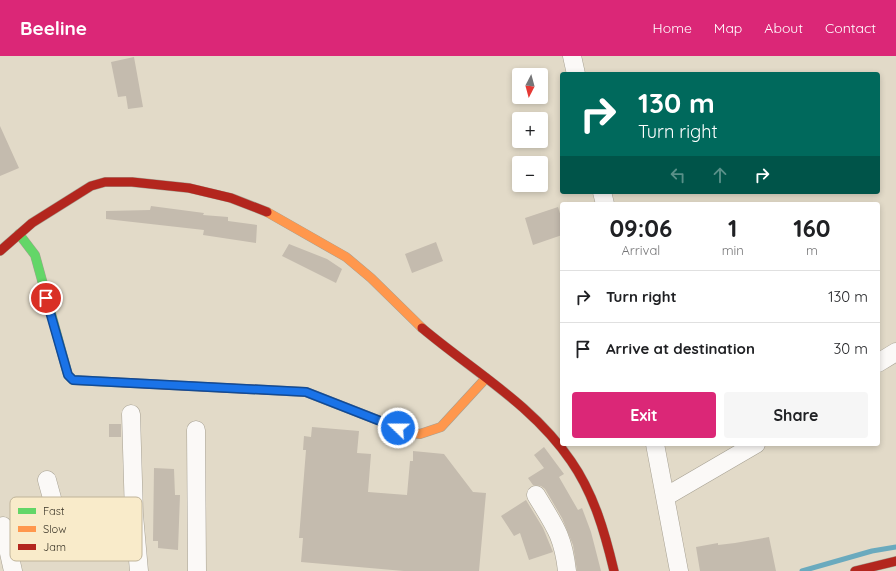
<!DOCTYPE html>
<meta charset="utf-8">
<style>
body{margin:0;font-family:Quicksand,sans-serif;background:#f6f6f6;color:#202124;height:100vh;display:flex;flex-direction:column;font-size:15px;white-space:nowrap}
*{box-sizing:border-box;margin:0}
p{font-size:13px;color:#757577}
.icon{flex:none;width:22px;height:22px;fill:none;stroke:currentColor;stroke-width:2;stroke-linecap:round;stroke-linejoin:round}
.map{position:relative;flex:1;overflow:hidden}
.drawer{position:absolute;left:560px;top:146px;width:320px;height:244px;display:flex;flex-direction:column;background:#fff;border-radius:4px;box-shadow:0 2px 6px #0003}
.drawer>*{flex:none}
.hud{position:absolute;left:560px;top:16px;width:320px;height:122px;border-radius:4px;box-shadow:0 2px 6px #0003;background:#00695c;color:#fff;overflow:hidden}
.needle{width:26px;rotate:186deg}
.buttons{position:absolute;left:512px;top:12px;display:grid;gap:8px}
.buttons a{display:grid;place-items:center;width:36px;height:36px;border-radius:4px;background:#fff;box-shadow:0 2px 6px #0003;font-size:20px}
.pin{position:absolute;display:grid;place-items:center;width:34px;height:34px;color:#fff;margin:-17px;border:2px solid #fff;border-radius:50%;box-shadow:0 1px 4px #0007}
.me{position:absolute;width:44px;margin:-22px;rotate:292deg;stroke-linejoin:round;filter:drop-shadow(0 0 3px #0008)}
.turn{display:flex;align-items:center;gap:14px;height:84px;padding:0 12px;font-size:18px}
.turn .icon{width:52px;height:52px;stroke-width:2.5}
.turn b{display:block;font-size:28px;line-height:34px}
.lanes{display:flex;align-items:center;height:38px;padding:0 12px;background:#0003;justify-content:center;gap:20px;direction:ltr}
.lanes .off{opacity:.35}
.eta{display:flex;justify-content:space-evenly;align-items:center;height:68px;text-align:center}
.eta b{font-size:24px;font-weight:700;line-height:28px}
.action{display:flex;gap:8px;margin-top:auto;padding:8px 12px}
.action a{flex:1;height:46px;border-radius:4px;background:#db2777;color:#fff;font-size:16px;font-weight:700;line-height:46px;text-align:center}
.action a+a{background:#f6f6f6;color:#202124}
ul{padding:0;list-style:none}
li{display:flex;align-items:center;gap:12px;height:52px;padding:0 12px;border-top:1px solid #e0e0e0}
li div{flex:1}
li b{display:block;font-size:15px}
li em{font-style:normal}
header{display:flex;align-items:center;gap:24px;box-sizing:border-box;height:56px;padding:0 20px;background:#db2777;color:#fff}
header strong{font-size:19px}
nav{display:flex;gap:22px;margin-inline-start:auto;font-size:14px}
.map>svg:first-child{display:block}
</style>
<header>
<strong>Beeline</strong>
<nav><a>Home</a><a>Map</a><a>About</a><a>Contact</a></nav>
</header>
<div class="map">
<svg width="896" height="515" viewBox="0 0 896 515">
<rect width="100%" height="100%" fill="#e2dac8"/>
<g fill="none" stroke-linecap="round" stroke-linejoin="round">
<path stroke="#6aaabe" stroke-width="5" d="M802,515L872,495L896,491"/>
</g>
<path fill="#c4bbae" d="M134,1L143,51L128,53L126,40L118,41L111,6Z
M0,70L19,112L0,120Z
M151,150L204,157L203,159L228,161V165L257,169L256,187L203,179L204,174L106,163V155L150,154Z
M558,151L562,164V179L533,189L525,162Z
M436,186L443,205L412,217L405,198Z
M289,188L327,203L342,213L336,227L282,200Z
M109,368H121V381H109Z
M312,371L359,375L357,397L371,398L368,436L407,439L410,405H413V395L444,398L473,436L486,437L479,515H404L301,506L303,482H299L306,394H303L304,380L311,381Z
M544,391L564,418L559,421L578,454L582,452L591,476L601,515H577L573,489L562,462L545,433L541,430L533,429L528,422L544,412L534,399Z
M154,412L174,413L175,439H180L178,494L158,492V485H153Z
M526,444L543,472L553,496L529,504L520,477L514,480L501,460Z
M769,481L776,515H700L696,491L718,487V489L735,487Z"/>
<g fill="none" stroke-linecap="round" stroke-linejoin="round">
<g stroke="#a6a092" stroke-width="19">
<path id="street" d="M572,0L576,18
M602,136L605,148
M878,307L896,296
M131,358L134,459L139,515
M196,374L197,515
M655,388L679,515
M47,424L58,464L134,459
M536,439C554,469 563,479 567,515
M665,441L756,388
M3,470L13,515"/>
</g>
<g stroke="#a6a092" stroke-width="10">
<path id="fast" d="M19,178L35,199L68,319L73,324L111,326"/>
</g>
<g stroke="#a6a092" stroke-width="10">
<path id="slow" d="M267,156L346,201L371,222L422,272
M267,334L306,336L411,377L420,378L441,371L486,322"/>
</g>
<g stroke="#a6a092" stroke-width="10">
<path id="jam" d="M0,195L32,167L91,130L105,126H132L189,132L231,142L267,156
M422,272C473,315 533,349 571,405C594,438 605,477 614,515
M111,326L267,334
M855,515L896,505"/>
</g>
<use href="#street" stroke="#fbf9f7" stroke-width="18"/>
<use href="#fast" stroke="#63d668" stroke-width="9"/>
<use href="#slow" stroke="#ff974d" stroke-width="9"/>
<use href="#jam" stroke="#b3261e" stroke-width="9"/>
</g>
<g fill="none" stroke-linecap="round" stroke-linejoin="round">
<g stroke="#114b97" stroke-width="10">
<path id="route" d="M46,242L68,319L73,324L306,336L398,372"/>
</g>
<use href="#route" stroke="#1a73e8" stroke-width="7"/>
</g>
<rect x="10" y="441" width="132" height="64" rx="6" fill="#f9ebca" stroke="#c0b499" stroke-width="1"/>
<rect x="18" y="452" width="18" height="6" fill="#63d668"/>
<rect x="18" y="470" width="18" height="6" fill="#ff974d"/>
<rect x="18" y="488" width="18" height="6" fill="#b3261e"/>
<g font-size="11" fill="#3a3427">
<text x="43" y="459">Fast</text>
<text x="43" y="477">Slow</text>
<text x="43" y="495">Jam</text>
</g>
</svg>
<div class="buttons">
<a><svg class="needle" viewBox="-14 -14 28 28"><path d="M0-13l5 13h-10z" fill="#e53935"/><path d="M0 13l5-13h-10z" fill="#757577"/></svg></a>
<a>+</a>
<a>−</a>
</div>
<div class="pin" style="left:46px;top:242px;background:#d93025"><svg class="icon" aria-label="arrive" viewBox="0 0 24 24"><path d="M6 21V4h12l-3 4 3 4H6"/></svg></div>
<svg class="me" style="left:398px;top:372px" viewBox="-20 -20 40 40"><circle r="17" fill="#1a73e8" stroke="#fff" stroke-width="3"/><path d="M0-11L8 9 0 5-8 9z" fill="#fff"/></svg>
<div class="hud">
<div class="turn"><svg class="icon" aria-label="right" viewBox="0 0 24 24"><path d="M7 20v-9h11M14 6l5 5-5 5"/></svg><div><b>130 m</b>Turn right</div></div>
<div class="lanes"><svg class="icon off" aria-label="left" viewBox="0 0 24 24"><path d="M17 20v-9H6M10 6l-5 5 5 5"/></svg><svg class="icon off" aria-label="ahead" viewBox="0 0 24 24"><path d="M12 20V5M6 11l6-6 6 6"/></svg><svg class="icon" aria-label="right" viewBox="0 0 24 24"><path d="M7 20v-9h11M14 6l5 5-5 5"/></svg></div>
</div>
<section class="drawer">
<div class="eta">
<div><b>09:06</b><p>Arrival</p></div>
<div><b>1</b><p>min</p></div>
<div><b>160</b><p>m</p></div>
</div>
<ul>
<li><svg class="icon" aria-label="right" viewBox="0 0 24 24"><path d="M7 20v-9h11M14 6l5 5-5 5"/></svg><div><b>Turn right</b></div><em>130 m</em></li>
<li><svg class="icon" aria-label="arrive" viewBox="0 0 24 24"><path d="M6 21V4h12l-3 4 3 4H6"/></svg><div><b>Arrive at destination</b></div><em>30 m</em></li>
</ul>
<div class="action"><a>Exit</a><a>Share</a></div>
</section>
</div>
